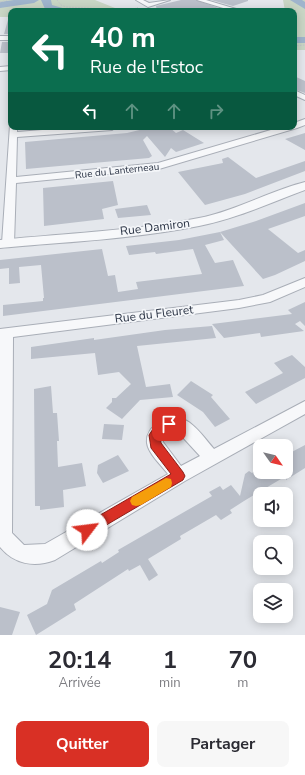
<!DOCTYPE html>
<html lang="fr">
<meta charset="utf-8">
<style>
body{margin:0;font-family:"Nunito Sans",sans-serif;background:#f7f7f7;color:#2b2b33;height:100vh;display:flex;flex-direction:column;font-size:15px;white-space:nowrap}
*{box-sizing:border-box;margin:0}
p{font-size:13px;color:#7c7c81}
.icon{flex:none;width:22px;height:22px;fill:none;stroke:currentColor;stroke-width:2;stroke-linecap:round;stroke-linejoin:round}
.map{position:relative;height:635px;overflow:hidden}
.details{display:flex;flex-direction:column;background:#fff;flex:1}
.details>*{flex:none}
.guide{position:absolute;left:8px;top:8px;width:289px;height:122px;border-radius:8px;box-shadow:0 2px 10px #0003;background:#0b6e4f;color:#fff;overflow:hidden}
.needle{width:26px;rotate:124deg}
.tools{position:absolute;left:253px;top:439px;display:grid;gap:8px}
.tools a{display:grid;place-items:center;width:40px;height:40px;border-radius:8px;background:#fff;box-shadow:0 2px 10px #0003;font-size:20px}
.pin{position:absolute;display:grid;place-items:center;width:34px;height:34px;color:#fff;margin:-17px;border-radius:8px;box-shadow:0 2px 6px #0006}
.me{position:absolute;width:44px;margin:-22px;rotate:60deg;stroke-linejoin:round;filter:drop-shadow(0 0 3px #0008)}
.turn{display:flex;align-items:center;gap:14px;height:84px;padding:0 16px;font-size:18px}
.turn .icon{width:52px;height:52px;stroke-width:2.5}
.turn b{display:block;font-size:28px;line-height:34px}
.lanes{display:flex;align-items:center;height:38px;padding:0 16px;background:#0003;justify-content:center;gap:20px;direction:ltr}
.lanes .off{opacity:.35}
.eta{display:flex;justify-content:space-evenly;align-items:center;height:68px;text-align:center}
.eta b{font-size:24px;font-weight:700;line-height:28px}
.action{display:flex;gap:8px;margin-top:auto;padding:8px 16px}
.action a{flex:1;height:46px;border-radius:8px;background:#d93025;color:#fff;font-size:16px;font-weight:700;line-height:46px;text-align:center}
.action a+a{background:#f7f7f7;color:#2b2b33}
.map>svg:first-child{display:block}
</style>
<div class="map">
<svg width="305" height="635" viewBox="0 0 305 635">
<rect width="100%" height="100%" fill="#e4e7ec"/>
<path fill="#c9d6c5" d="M0,0H95L115,8L127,11H11V17H0Z
M283,0H305V50H294V11H285Z"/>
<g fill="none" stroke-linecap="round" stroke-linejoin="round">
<path fill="#9fb4cc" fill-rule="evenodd" d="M14,0H39L34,3L0,8V2Z
M41,0H51L52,5L66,9L67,11L45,9Z
M290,0H302L305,2V9Z
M82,8H98L103,11H77Z
M294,37H305V43H294Z"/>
</g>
<path fill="#bbc0ca" d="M181,0H196L224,10L157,11L156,6Z
M211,0H248V1L233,6Z
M8,20H11V34H4Z
M2,42H11V53H0Z
M294,76L305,81V93L294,89Z
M152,127H169L176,133L183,130L204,143L176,152L171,148L165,157L147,136L143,140L152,156L149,158L26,169L25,142L127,133Z
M305,133V150L285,139Z
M228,157L256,178L305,161V171L245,194L205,205L178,172L223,163L222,159Z
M113,181L118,205L102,209L104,219L44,226L43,188Z
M305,203V216L268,229L298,253L305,250V261L275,275L263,279L220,232L253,222Z
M147,205L151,215L118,218L115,209Z
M220,232L224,240L205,245L215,263L233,260L244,286L3,316V305L43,301V298H44L41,265L19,267L20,283L9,284V268L0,269V260L102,249L108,276L115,275L118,292L138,289L136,282L202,274L193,249L156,254L155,252L129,255L126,246L179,240Z
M305,302V326L300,321L295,324L304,331L261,337L260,333L224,338L212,324L292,314L288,310Z
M212,326L216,338L137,346L146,387L170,384L173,397L140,400L122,419L106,408L112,402V398H116L131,384L119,372L98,375L95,353L31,359V347L94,338V340L165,330Z
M292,355L305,367V378L256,404L245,392L283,373L274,363Z
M191,381L213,395L211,397L230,419L215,427L203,412L177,395Z
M51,386L53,413H57L59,441H57L58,467L82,463L86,486L63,490L64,507L40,510V506H35L34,389Z
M104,424L124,425L122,440L102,439Z
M305,445V468L286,480V476L244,501L230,510L232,513L221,520L216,515L180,536L181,539L148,559L158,575L149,581L140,565L129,571L128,569L74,604L76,610L36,635L27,615L47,604L52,590L101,561L102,563L119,552L118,550L212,496L209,492L220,486L223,490L231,485L240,496L245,474L249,471L252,473L259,468L260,472H286V455Z
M118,455L129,471L103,483L97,473L98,465Z
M0,607L20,612L12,635H0Z"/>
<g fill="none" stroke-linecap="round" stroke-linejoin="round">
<g stroke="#a9aeb7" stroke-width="2">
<path id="minor" d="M136,0H143L149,3L170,0L148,7Z
M197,0H206L243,11H233Z
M0,36H11V40H0Z
M11,66V70L0,71V67Z
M294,90L305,95V100L294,95Z
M305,119V125L297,128L159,169L16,183L14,243L8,246L2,243L10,125L11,127H17V132L80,127H116L112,130L17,137L16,177L158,163L281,127H294V123Z
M305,278V287L270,302L239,308L13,337L12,533L24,545L45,544L168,474C161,465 148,453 147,443C145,425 170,412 185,420C196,425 206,440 214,449L305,401V414L185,481L55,560C34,568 14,564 0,547V329L239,300L263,295ZM177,431L200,456L181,466L163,442V437L169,432Z"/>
</g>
<g stroke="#a9aeb7" stroke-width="2">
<path id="tertiary" d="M305,182V190C270,203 235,219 199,226C134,239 66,242 0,248V240C66,233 134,231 199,218C236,211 269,191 305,182Z"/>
</g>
<path stroke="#c2c5cb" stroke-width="1" stroke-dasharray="1.5 1.5" stroke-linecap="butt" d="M57,0L61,5L66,7L125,10
M0,2L8,0
M125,10L138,8
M294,46L305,45"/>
<use href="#minor" fill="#f7f8fa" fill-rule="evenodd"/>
<use href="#tertiary" fill="#f7f8fa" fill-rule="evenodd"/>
</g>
<path fill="#d93025" stroke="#8d1f18" d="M169,419L173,420L175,424L173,427L165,430L160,436L161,443L183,472L185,476L183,480L91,534L87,536L83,534L81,530L83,525L171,474L151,448L149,435L157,423Z"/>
<path fill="#f59e0b" d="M166,478L171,479L172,483L171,487L141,505L136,506L132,505L130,501L132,497Z"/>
<g text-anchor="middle" stroke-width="3.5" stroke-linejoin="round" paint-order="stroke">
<g font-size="10" fill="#2b3445" stroke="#f4f6f9">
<text transform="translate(117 170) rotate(-6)" y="4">Rue du Lanterneau</text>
</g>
<g font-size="12" fill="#2b3445" stroke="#f4f6f9">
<text transform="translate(155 227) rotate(-7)" y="4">Rue Damiron</text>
<text transform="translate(154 314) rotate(-7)" y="4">Rue du Fleuret</text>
</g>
</g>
</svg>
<div class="tools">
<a><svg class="needle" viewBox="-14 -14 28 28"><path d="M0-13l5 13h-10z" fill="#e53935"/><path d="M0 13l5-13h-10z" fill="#7c7c81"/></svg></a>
<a><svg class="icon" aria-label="sound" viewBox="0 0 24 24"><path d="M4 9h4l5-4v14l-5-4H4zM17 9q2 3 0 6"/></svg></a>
<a><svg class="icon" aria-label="search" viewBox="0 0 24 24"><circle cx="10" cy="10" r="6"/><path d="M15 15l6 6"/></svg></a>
<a><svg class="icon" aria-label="layers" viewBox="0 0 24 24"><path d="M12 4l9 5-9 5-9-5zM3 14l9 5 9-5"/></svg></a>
</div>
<div class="pin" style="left:169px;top:424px;background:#d93025"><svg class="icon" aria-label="arrive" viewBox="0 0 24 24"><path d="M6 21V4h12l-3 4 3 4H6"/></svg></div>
<svg class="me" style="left:87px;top:530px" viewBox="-20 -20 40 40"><circle r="19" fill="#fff"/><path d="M0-13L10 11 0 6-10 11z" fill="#d93025"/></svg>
<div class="guide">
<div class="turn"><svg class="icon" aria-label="left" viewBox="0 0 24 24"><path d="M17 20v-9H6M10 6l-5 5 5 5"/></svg><div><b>40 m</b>Rue de l'Estoc</div></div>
<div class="lanes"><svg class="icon" aria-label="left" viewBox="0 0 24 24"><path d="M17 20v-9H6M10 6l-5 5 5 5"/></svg><svg class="icon off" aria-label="ahead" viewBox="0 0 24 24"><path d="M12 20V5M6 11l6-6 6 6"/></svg><svg class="icon off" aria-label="ahead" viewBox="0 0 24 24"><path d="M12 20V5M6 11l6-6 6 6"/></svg><svg class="icon off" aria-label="right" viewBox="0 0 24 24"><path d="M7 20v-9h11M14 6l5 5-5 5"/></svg></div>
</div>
</div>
<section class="details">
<div class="eta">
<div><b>20:14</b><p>Arrivée</p></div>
<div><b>1</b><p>min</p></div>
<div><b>70</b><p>m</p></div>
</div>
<div class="action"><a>Quitter</a><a>Partager</a></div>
</section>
